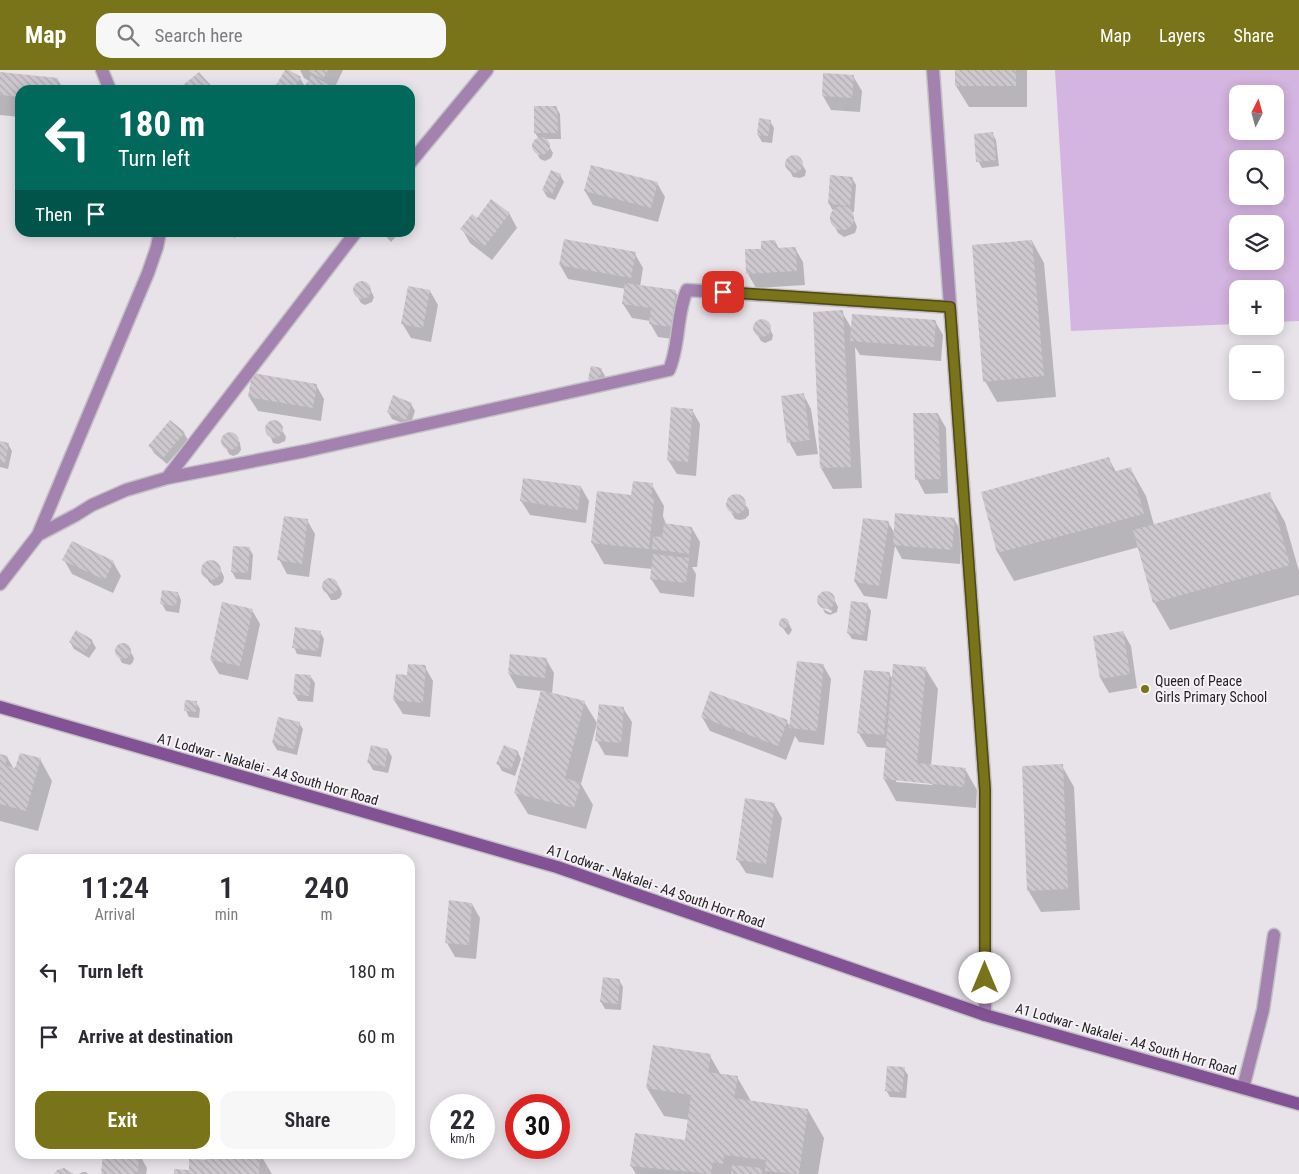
<!DOCTYPE html>
<meta charset="utf-8">
<style>
body{margin:0;font-family:"Roboto Condensed",sans-serif;background:#f7f7f7;color:#2b2b33;height:100vh;display:flex;flex-direction:column;font-size:19px;white-space:nowrap}
*{box-sizing:border-box;margin:0}
p{font-size:16px;color:#7c7c81}
.icon{flex:none;width:28px;height:28px;fill:none;stroke:currentColor;stroke-width:2;stroke-linecap:round;stroke-linejoin:round}
.map{position:relative;flex:1;overflow:hidden}
.details{position:absolute;left:15px;top:784px;width:400px;height:305px;display:flex;flex-direction:column;background:#fff;border-radius:15px;box-shadow:0 2px 12px #0003}
.details>*{flex:none}
.hud{position:absolute;left:15px;top:15px;width:400px;height:152px;border-radius:15px;box-shadow:0 2px 12px #0003;background:#00695c;color:#fff;overflow:hidden}
.needle{width:32px;rotate:6deg}
.buttons{position:absolute;left:1229px;top:15px;display:grid;gap:10px}
.buttons a{display:grid;place-items:center;width:55px;height:55px;border-radius:10px;background:#fff;box-shadow:0 2px 12px #0003;font-size:25px}
.speed{position:absolute;left:430px;top:1024px;display:flex;gap:10px;font-size:25px;font-weight:700;text-align:center}
.speed>*{display:grid;place-content:center;width:65px;height:65px;border-radius:50%;background:#fff;box-shadow:0 2px 12px #0003;line-height:1}
.speed small{font-size:12px;font-weight:400}
.speed .limit{border:8px solid #d22;background:#fff;color:#111}
.pin{position:absolute;display:grid;place-items:center;width:42px;height:42px;color:#fff;margin:-21px;border-radius:10px;box-shadow:0 2px 8px #0006}
.me{position:absolute;width:55px;margin:-28px;rotate:0deg;stroke-linejoin:round;filter:drop-shadow(0 0 4px #0008)}
.turn{display:flex;align-items:center;gap:18px;height:105px;padding:0 20px;font-size:22px}
.turn .icon{width:65px;height:65px;stroke-width:2.5}
.turn b{display:block;font-size:35px;line-height:42px}
.then{display:flex;align-items:center;height:48px;padding:0 20px;background:#0003;gap:10px;font-size:19px}
.eta{display:flex;justify-content:space-evenly;align-items:center;height:85px;text-align:center}
.eta b{font-size:30px;font-weight:600;line-height:35px}
.cta{display:flex;gap:10px;margin-top:auto;padding:10px 20px}
.cta a{flex:1;height:58px;border-radius:15px;background:#797419;color:#fff;font-size:20px;font-weight:600;line-height:58px;text-align:center}
.cta a+a{background:#f7f7f7;color:#2b2b33}
ul{padding:0;list-style:none}
li{display:flex;align-items:center;gap:15px;height:65px;padding:0 20px}
li div{flex:1}
li b{display:block;font-size:19px}
li em{font-style:normal}
header{display:flex;align-items:center;gap:30px;box-sizing:border-box;height:70px;padding:0 25px;background:#797419;color:#fff}
header strong{font-size:24px}
nav{display:flex;gap:28px;margin-inline-start:auto;font-size:18px}
.search{width:350px;height:45px;background:#f7f7f7;display:flex;align-items:center;gap:12px;box-sizing:border-box;padding:0 18px;border-radius:15px;color:#7c7c81;font-size:19px}
.map>svg:first-child{display:block}
</style>
<header>
<strong>Map</strong>
<div class="search"><svg class="icon" aria-label="search" viewBox="0 0 24 24"><circle cx="10" cy="10" r="6"/><path d="M15 15l6 6"/></svg>Search here</div>
<nav><a>Map</a><a>Layers</a><a>Share</a></nav>
</header>
<div class="map">
<svg width="1299" height="1104" viewBox="0 0 1299 1104">
<defs>
<pattern id="building-back-hatch" width="6" height="6" patternUnits="userSpaceOnUse" patternTransform="scale(1.25)"><rect width="6" height="6" fill="#ccc8cd"/><path d="M-1 5l2 2M0 0l6 6M5-1l2 2" fill="none" stroke="#afabb0"/></pattern>
</defs>
<rect width="100%" height="100%" fill="#e7e3e9"/>
<path fill="#d4b4e0" fill-rule="evenodd" d="M1055,0H1299V251L1275,252V219H1238L1237,254L1071,261ZM1238,24H1275V61H1238ZM1238,89H1275V126H1238ZM1238,154H1275V191H1238Z"/>
<path fill="#0003" fill-rule="evenodd" d="M300,0H343L334,19L336,20H304L309,11L304,8Z
M956,0H1027V37H969L956,16Z
M0,4L58,10L64,20H20V47L0,45Z
M824,5L853,6L862,21L860,42L831,40L823,26Z
M300,8L304,15L301,20H275Z
M556,37L560,44L561,69H545L553,83L551,88L545,91L540,89L534,77L537,70L539,69L535,63Z
M770,51L774,58L772,73L762,72L758,65Z
M992,63L996,70L999,96L982,98L978,91Z
M794,86L798,87L806,101L805,106L800,108L793,107L786,94L788,90Z
M560,105L564,112L555,130L547,127L543,120Z
M852,108L856,115L854,142H851L857,157L855,163L844,167L838,163L834,155L831,148L834,142L829,134Z
M657,113L665,127L658,152L593,135L585,121Z
M509,143L517,158L492,190L470,173L462,159L478,149Z
M223,162H237L235,168Z
M382,162H400L391,172Z
M775,171L779,179L795,178L803,192L805,215L756,218L748,204L762,180Z
M1032,171L1044,193L1056,327L997,332L985,311Z
M635,184L643,198L640,217L675,221L684,236L679,270L658,267L650,253V251L632,248L623,234L626,219L568,209L560,195Z
M362,213L368,215L374,227L372,232L365,235L361,233L354,221L356,216Z
M430,221L438,235L431,272L411,268L402,253Z
M842,242L852,259L935,251L943,265L941,291L860,285L855,277L862,418L833,419L821,398Z
M762,251L766,252L773,265L772,270L765,273L761,271L754,259L757,252Z
M601,299L605,306L603,317L593,316L589,309Z
M316,315L324,329L321,351L258,341L249,327Z
M803,324L811,339L818,384L797,386L789,372Z
M411,334L415,341L410,356L392,349L388,342Z
M692,340L700,354L696,406L677,404L668,390Z
M938,344L946,358L948,423L925,424L917,409Z
M274,352L278,353L286,367L285,371L278,374L273,373L267,358L270,353Z
M184,363L188,370L167,394L154,383L150,376Z
M227,364L236,366L240,373L241,380L238,384L233,386L229,384L225,376L223,369Z
M0,372L8,374L12,381L8,399L0,397Z
M1109,389L1116,402L1130,398L1146,426L1154,455L1269,424L1285,452L1299,501V525L1170,560L1154,532L1139,477L1014,511L998,483L982,423Z
M652,415L664,436L663,446L666,454L692,458L700,472L697,497H692L696,504L694,527L660,523L651,509L652,499L604,494L592,473L632,427Z
M581,417L589,431L586,453L530,445L521,431Z
M737,426L741,428L749,440V445L745,449L740,450L735,449L728,437V432L731,428Z
M954,449L962,463L960,494L902,489L895,476L887,529L864,526L855,512L888,452L895,464Z
M307,450L315,464L309,507L287,504L279,489Z
M249,478L253,485L251,510L236,509L232,502Z
M64,490L113,492L121,506L113,523L72,504Z
M214,491L218,494L224,507L223,512L219,515L214,516L209,512L203,500L204,495L208,492Z
M329,509H334L341,520L342,524L340,528L336,530H331L324,519L323,514L325,510Z
M178,523L181,530L179,543L166,541L162,534Z
M826,523L832,525L838,537L837,542L830,545L825,543L823,539L831,543L832,541L821,535L818,531L820,526Z
M867,534L871,541L867,571L852,569L848,563Z
M252,540L260,554L248,610L219,604L211,590Z
M783,550H787L792,560L789,565L787,564L780,554Z
M320,562L324,569L321,587L297,584L294,577Z
M1123,562L1131,576L1137,618L1109,623L1101,609Z
M92,571L96,578L89,588L74,579L70,572Z
M124,574L128,577L134,588L133,592L130,595L122,593L116,581L117,577Z
M546,589L554,603L552,624L584,632L597,653L581,714L593,735L586,759L528,744L515,723L542,621L517,618L509,604Z
M823,595L831,609L824,675L799,672L795,666L786,690L710,661L702,647L787,652L791,658Z
M425,597L433,611L430,647L403,644L394,630L408,607Z
M925,598L938,619L931,696L965,699L977,720L976,738L896,731L884,709L887,678L867,677L858,662L889,603L893,610ZM896,709L930,713L933,715L896,712Z
M311,607L315,613L313,632L298,631L294,624Z
M196,632L200,639L199,648L189,647L186,641Z
M623,638L632,652L628,687L605,685L597,671Z
M299,653L303,659L297,685L277,680L273,673Z
M504,677L518,682L521,689L515,706L502,701L498,694Z
M388,680L392,687L388,703L373,700L369,693Z
M0,685L7,687L14,699L40,689L52,711L38,761L0,751Z
M1062,696L1074,717L1080,840L1041,842L1028,820Z
M774,734L782,748L773,808L746,803L737,789Z
M472,834L480,848L476,889L455,887L447,873Z
M619,910L623,917L621,940L605,939L601,932Z
M710,986L721,1005L737,1007L751,1031L808,1040L824,1068L818,1104H636L631,1096L686,1072L689,1050L664,1046L647,1018Z
M904,999L908,1005L906,1028L890,1027L886,1020Z
M104,1084H139L147,1098L146,1104H103Z
M208,1084H262L263,1089L272,1104H175L190,1101L207,1091Z
M83,1102H86L88,1104H79Z"/>
<path fill="url(#building-back-hatch)" d="M285,0H289L301,7L293,20H273Z
M306,0H328L323,9Z
M955,0H1016V16H955Z
M0,2L58,8L57,20H20V27L0,25Z
M199,2L215,20H188L183,15Z
M823,3L854,5L852,28L822,26Z
M311,5L339,20H303Z
M534,36H557L558,63H534Z
M759,48L771,50L768,66L757,65Z
M993,62L996,90L976,92L974,64Z
M532 76a9 9 0 1 1 18 0a9 9 0 1 1-18 0Z
M785 94a9 9 0 1 1 18 0a9 9 0 1 1-18 0Z
M591,95L658,112L651,138L584,121Z
M551,100L561,104L552,124L542,120Z
M830,105L853,107L850,136L828,134Z
M491,129L510,143L484,177L460,159L472,144L477,148Z
M830 148a12 12 0 1 1 24 0a12 12 0 1 1-24 0Z
M564,169L636,182L631,208L559,195Z
M775,170L776,178L796,177L797,201L746,204L745,179H761V171Z
M1032,170L1044,306L983,312L972,175Z
M353 220a9 9 0 1 1 18 0a9 9 0 1 1-18 0Z
M625,213L676,220L671,257L649,254L651,238L622,234Z
M408,216L430,220L423,258L401,254Z
M843,240L851,397L820,398L813,242Z
M852,244L936,250L934,277L850,271Z
M753 258a9 9 0 1 1 18 0a9 9 0 1 1-18 0Z
M591,296L602,298L599,311L588,309Z
M252,303L317,314L313,338L248,327Z
M804,323L810,370L787,373L781,326Z
M393,325L412,333L406,350L387,342Z
M671,337L693,339L688,392L667,390Z
M913,343H938L941,409L915,410Z
M170,350L185,362L163,388L148,376Z
M265 359a9 9 0 1 1 18 0a9 9 0 1 1-18 0Z
M221 371a9 9 0 1 1 18 0a9 9 0 1 1-18 0Z
M0,371L9,373L5,393L0,392Z
M1109,387L1113,402L1131,397L1144,444L997,483L981,422Z
M523,408L581,416L578,440L520,431Z
M633,411L653,413L651,428L654,429L649,479L591,473L597,421L631,425Z
M1270,422L1290,495L1153,533L1133,460Z
M726 434a10 10 0 1 1 20 0a10 10 0 1 1-20 0Z
M895,443L955,448L952,480L893,475Z
M284,446L308,449L302,494L277,490Z
M863,448L889,451L879,516L854,512Z
M664,453L692,457L689,484L652,479L653,466L662,467Z
M72,471L114,491L105,510L62,490Z
M233,476L250,477L248,503L231,502Z
M653,484L689,488L686,513L650,509Z
M201 500a10 10 0 1 1 20 0a10 10 0 1 1-20 0Z
M322 516a8 8 0 1 1 16 0a8 8 0 1 1-16 0Z
M162,520L178,522L176,536L160,534Z
M817 530a9 9 0 1 1 18 0a9 9 0 1 1-18 0Z
M851,531L868,533L864,565L847,563Z
M222,532L253,539L240,596L210,590Z
M779 553a5 5 0 1 1 10 0a5 5 0 1 1-10 0Z
M295,557L321,561L318,581L292,578Z
M76,560L93,570L85,582L69,572Z
M1123,561L1130,604L1100,609L1093,566Z
M115 581a8 8 0 1 1 16 0a8 8 0 1 1-16 0Z
M510,584L547,588L545,608L508,604Z
M797,591L824,594L817,661L789,658Z
M408,594L426,595L423,633L393,630L396,604L407,605Z
M893,594L926,597L917,693L966,698L964,717L883,709Z
M864,600L890,602L884,665L857,663Z
M295,604L311,605L309,626L293,624Z
M541,620L585,631L565,708L581,713L574,738L514,723Z
M710,621L788,650L778,676L701,647Z
M185,630L197,631L196,642L184,641Z
M599,634L624,637L621,673L595,671Z
M278,647L300,652L294,679L272,673Z
M371,675L388,679L385,697L367,693Z
M504,675L518,681L511,700L496,694Z
M20,683L41,688L26,741L0,734V684L8,686L5,695L15,698Z
M1063,694L1068,819L1027,821L1022,696Z
M745,728L775,733L766,794L736,790Z
M449,830L472,833L469,875L445,873Z
M603,907L620,909L618,934L600,932Z
M653,975L711,984L708,1002L738,1006L734,1028L808,1039L799,1104L765,1101L766,1090L724,1085L723,1094L713,1092L711,1104L630,1096L635,1063L685,1070L691,1025L646,1018Z
M887,996L905,997L902,1022L885,1021Z
M103,1084H139L138,1102L134,1101V1104H101Z
M206,1084H260L259,1104H174V1099L189,1100V1089L206,1090Z
M732,1095L762,1098V1104H731Z
M64,1098L74,1104H54L57,1100Z"/>
<g fill="none" stroke-linecap="round" stroke-linejoin="round">
<g stroke="#c3c0c5" stroke-width="15">
<path id="minor" d="M102,0L110,20
M933,0L985,720V945
M410,93L487,0
M167,408L356,162
M38,465L148,203L157,177L160,162
M0,514L38,465L76,445L92,435L126,420L167,408L305,381L669,300C680,275 676,245 687,220L950,237
M1243,1018L1263,940L1274,865"/>
</g>
<g stroke="#c3c0c5" stroke-width="15">
<path id="secondary" d="M0,637L557,797L985,945L1299,1034"/>
</g>
<use href="#minor" stroke="#a482b0" stroke-width="12"/>
<use href="#secondary" stroke="#835294" stroke-width="12"/>
</g>
<g fill="none" stroke-linecap="round" stroke-linejoin="round">
<g stroke="#4f4b10" stroke-width="12">
<path id="route" d="M723,222L950,237L985,720V908"/>
</g>
<use href="#route" stroke="#797419" stroke-width="9"/>
</g>
<circle fill="#797419" stroke="#f5f1f6" stroke-width="2" cx="1145" cy="619" r="5"/>
<g text-anchor="middle" stroke-width="4" stroke-linejoin="round" paint-order="stroke">
<g font-size="14" fill="#201f21" stroke="#f5f1f6" text-anchor="start">
<text x="1155" y="616">Queen of Peace<tspan x="1155" dy="16">Girls Primary School</tspan></text>
</g>
<g font-size="14" fill="#201f21" stroke="#f5f1f6">
<text transform="translate(268 699) rotate(16)" y="5">A1 Lodwar - Nakalei - A4 South Horr Road</text>
<text transform="translate(656 816) rotate(19)" y="5">A1 Lodwar - Nakalei - A4 South Horr Road</text>
<text transform="translate(1126 969) rotate(16)" y="5">A1 Lodwar - Nakalei - A4 South Horr Road</text>
</g>
</g>
</svg>
<div class="buttons">
<a><svg class="needle" viewBox="-14 -14 28 28"><path d="M0-13l5 13h-10z" fill="#e53935"/><path d="M0 13l5-13h-10z" fill="#7c7c81"/></svg></a>
<a><svg class="icon" aria-label="search" viewBox="0 0 24 24"><circle cx="10" cy="10" r="6"/><path d="M15 15l6 6"/></svg></a>
<a><svg class="icon" aria-label="layers" viewBox="0 0 24 24"><path d="M12 4l9 5-9 5-9-5zM3 14l9 5 9-5"/></svg></a>
<a>+</a>
<a>−</a>
</div>
<div class="speed"><div>22<small>km/h</small></div><div class="limit">30</div></div>
<div class="pin" style="left:723px;top:222px;background:#d93025"><svg class="icon" aria-label="arrive" viewBox="0 0 24 24"><path d="M6 21V4h12l-3 4 3 4H6"/></svg></div>
<svg class="me" style="left:985px;top:908px" viewBox="-20 -20 40 40"><circle r="19" fill="#fff"/><path d="M0-13L10 11 0 6-10 11z" fill="#797419"/></svg>
<div class="hud">
<div class="turn"><svg class="icon" aria-label="left" viewBox="0 0 24 24"><path d="M17 20v-9H6M10 6l-5 5 5 5"/></svg><div><b>180 m</b>Turn left</div></div>
<div class="then">Then<svg class="icon" aria-label="arrive" viewBox="0 0 24 24"><path d="M6 21V4h12l-3 4 3 4H6"/></svg></div>
</div>
<section class="details">
<div class="eta">
<div><b>11:24</b><p>Arrival</p></div>
<div><b>1</b><p>min</p></div>
<div><b>240</b><p>m</p></div>
</div>
<ul>
<li><svg class="icon" aria-label="left" viewBox="0 0 24 24"><path d="M17 20v-9H6M10 6l-5 5 5 5"/></svg><div><b>Turn left</b></div><em>180 m</em></li>
<li><svg class="icon" aria-label="arrive" viewBox="0 0 24 24"><path d="M6 21V4h12l-3 4 3 4H6"/></svg><div><b>Arrive at destination</b></div><em>60 m</em></li>
</ul>
<div class="cta"><a>Exit</a><a>Share</a></div>
</section>
</div>
